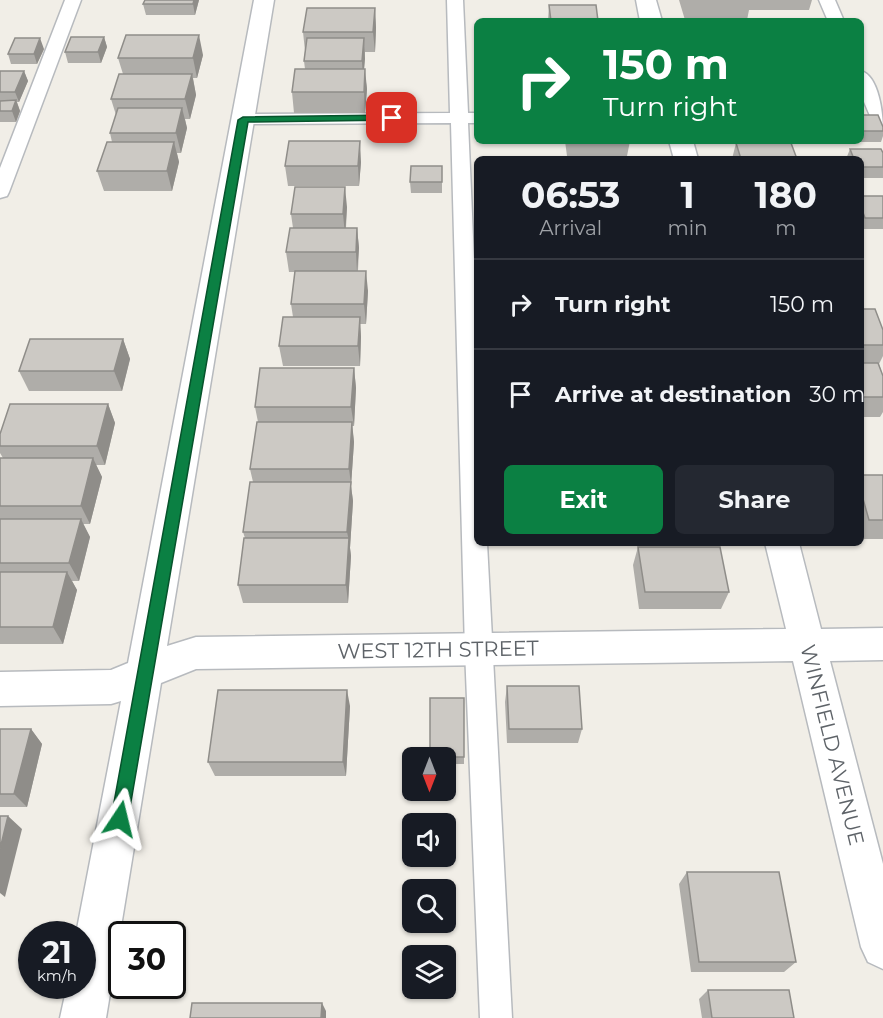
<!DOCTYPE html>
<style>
body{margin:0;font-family:Montserrat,sans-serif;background:#242831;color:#f1f3f6;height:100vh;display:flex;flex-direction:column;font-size:22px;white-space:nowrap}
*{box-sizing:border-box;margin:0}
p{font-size:20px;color:#9ea1a6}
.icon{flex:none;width:33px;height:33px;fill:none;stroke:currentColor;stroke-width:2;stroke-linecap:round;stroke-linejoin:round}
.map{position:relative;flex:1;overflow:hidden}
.details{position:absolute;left:474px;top:156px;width:390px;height:390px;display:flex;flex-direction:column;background:#171b24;border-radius:9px;box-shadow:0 2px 4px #0004}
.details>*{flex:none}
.top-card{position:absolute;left:474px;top:18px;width:390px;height:126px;border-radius:9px;box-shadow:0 2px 4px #0004;background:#0b8043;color:#fff;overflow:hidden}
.needle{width:39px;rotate:180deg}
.buttons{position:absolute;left:402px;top:747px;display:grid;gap:12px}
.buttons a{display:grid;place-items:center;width:54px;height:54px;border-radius:9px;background:#171b24;box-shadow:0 2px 4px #0004;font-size:30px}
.speed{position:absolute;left:18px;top:921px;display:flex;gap:12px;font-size:30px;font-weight:700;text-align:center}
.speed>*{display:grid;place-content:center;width:78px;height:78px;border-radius:50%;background:#171b24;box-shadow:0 2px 4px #0004;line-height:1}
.speed small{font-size:15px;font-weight:400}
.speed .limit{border:3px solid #111;border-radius:9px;background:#fff;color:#111}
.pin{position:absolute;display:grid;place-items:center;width:51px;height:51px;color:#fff;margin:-26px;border-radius:12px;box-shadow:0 3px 9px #0006}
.me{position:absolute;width:66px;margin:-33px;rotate:10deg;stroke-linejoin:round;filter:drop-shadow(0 0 4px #0008)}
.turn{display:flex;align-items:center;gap:21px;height:126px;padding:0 30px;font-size:27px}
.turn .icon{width:78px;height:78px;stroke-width:2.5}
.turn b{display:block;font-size:42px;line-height:51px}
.eta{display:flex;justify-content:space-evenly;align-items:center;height:102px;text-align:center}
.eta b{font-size:36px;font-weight:700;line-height:42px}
.action{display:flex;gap:12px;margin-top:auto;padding:12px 30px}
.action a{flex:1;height:69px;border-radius:9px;background:#0b8043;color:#fff;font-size:24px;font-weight:700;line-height:69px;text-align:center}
.action a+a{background:#242831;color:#f1f3f6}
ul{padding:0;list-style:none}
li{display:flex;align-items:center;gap:18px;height:90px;padding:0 30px;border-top:2px solid #363941}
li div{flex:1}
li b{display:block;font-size:22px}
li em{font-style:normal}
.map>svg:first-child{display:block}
</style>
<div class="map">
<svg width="883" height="1018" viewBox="0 0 883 1018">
<rect width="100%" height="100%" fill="#f1eee7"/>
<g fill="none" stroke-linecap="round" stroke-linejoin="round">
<g stroke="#b7babe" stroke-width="3">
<path id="service" d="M65,0H81L9,192L7,196L0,198V168Z
M447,0H463L468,113H477V123H468L477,327V543H487L512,1018H480L465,650L451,123L243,124L237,123L234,119L237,115L243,114L450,113Z
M819,0H835L844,21H828Z
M861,71C879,76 883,114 883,130L877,129L874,125L861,95Z"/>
</g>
<g stroke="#b7babe" stroke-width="3">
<path id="minor" d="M254,0H274L167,646L196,637L786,629L765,543H799L821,629L883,628V660L830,661L883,864V969L868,962L861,947L793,661L196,669L161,683L106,1018H60L67,986H82V934H76L121,701L111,704L0,706V672L111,670L128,663Z
M636,0H656L662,21H640Z
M669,141H693L698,159H674Z"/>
</g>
<use href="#service" fill="#fff" fill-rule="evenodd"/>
<use href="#minor" fill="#fff" fill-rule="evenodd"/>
</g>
<path fill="#afada9" d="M145,0H199L195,15H146L143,4Z
M679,0H812L809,10H749L747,20H685Z
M549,5L598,21H548Z
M375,8L376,28L375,52H365L364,69L367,89L365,113H294L292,92L305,69L304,61L305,51L303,32Z
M104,37L107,47L101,63H68L65,52Z
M44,49L37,64H11L8,54Z
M203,55L197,78H193L196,95L190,119H185L187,128L181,153H177L179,162L172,191H104L97,171L112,142L110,133L116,115L111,99L123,74L118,58Z
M0,71H24L28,81L19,102H17L20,111L16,122H0Z
M861,115L883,127V136L881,142H850V141H861Z
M565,141H630L627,156H567Z
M736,143L797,159H732Z
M850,149L883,153V178H861V159H846Z
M361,162L359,186H288L285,166Z
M442,166V193H411L410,182Z
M861,196H883V229H861Z
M347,207L346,228H357L359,248L358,271L368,291L366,324H360L361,337L360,366H283L279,346L293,317L291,304L295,272H289L286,252L293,228L291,214Z
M861,309L883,330V356L879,364L883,376V412L880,417H861Z
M123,339L130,359L122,391H29L19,371Z
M354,368L356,388L354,426H352L354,442L351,486L353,501L350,548L351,556L348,603H243L238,585L245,538L243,532L253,482L250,469L258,422L255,407Z
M108,404L115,423L105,465H96L102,477L90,524H83L90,537L79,581H72L77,590L63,644H0V458H3L0,453V434Z
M861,475H883V539H861Z
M638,547L729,592L721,609H639L633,565Z
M507,686L582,729L578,743H507L505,702Z
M430,698L464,757V764H446V758H430Z
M350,706L346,776H215L208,762Z
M0,729H31L42,744L27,807H0Z
M687,872L796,962L784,972H691L679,884Z
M708,990L794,1018H702L699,999Z"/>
<path fill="#8f8d89" d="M194,0H199L195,15L193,4Z
M375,8L376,28L375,52L373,32Z
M199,35L203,55L197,78L193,58Z
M104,37L107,47L101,63L98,52Z
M40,38L44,49L37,64L34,54Z
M364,38L365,59L363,81L362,61Z
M365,69L367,89L365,113L364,92Z
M24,71L28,81L19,102L15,92Z
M192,74L196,95L190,119L185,99Z
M16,100L20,111L16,122L12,111Z
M182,108L187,128L181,153L176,133Z
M360,141L361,162L359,186L358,166Z
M174,142L179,162L172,191L167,171Z
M345,187L347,207L345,235L343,214Z
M357,228L359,248L357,272L356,252Z
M366,271L368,291L366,324L364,304Z
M360,317L361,337L360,366L358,346Z
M123,339L130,359L122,391L114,371Z
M354,368L356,388L354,426L351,407Z
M108,404L115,423L105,465L97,446Z
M352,422L354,442L351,486L353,501L350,548L351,556L348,603L346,585L349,541L347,532L351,484L349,469Z
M93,458L102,477L90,524L81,506Z
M81,519L90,537L79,581L69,563Z
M67,572L77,590L63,644L53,627Z
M347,690L350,706L346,776L343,762Z
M31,729L42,744L27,807L14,794Z
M8,816L22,829L5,897L0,893V849Z
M322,1003L326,1011V1018H321Z"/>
<path fill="#ccc9c4" stroke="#8f8d89" stroke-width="1.5" d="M145,0H194L193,4H143Z
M549,5H596L598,21H551Z
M307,8H375L373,32H303Z
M126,35H199L193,58H118Z
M71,37H104L98,52H65Z
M15,38H40L34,54H8Z
M307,38H364L362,61H304Z
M295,69H365L364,92H292Z
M0,71H24L15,92H0Z
M119,74H192L185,99H111Z
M16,100L12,111H0V101Z
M118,108H182L176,133H110Z
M861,115H878L883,127V131H861Z
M289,141H360L358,166H285Z
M107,142H174L167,171H97Z
M736,143H791L797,159H741Z
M850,149H881L883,153V167H861V159H854Z
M411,166H442V182H410Z
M295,187H345L343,214H291Z
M861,196H883V218H865L861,207Z
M290,228H357L356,252H286Z
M295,271H366L364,304H291Z
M861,309H875L883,330V345H861Z
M283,317H360L358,346H279Z
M30,339H123L114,371H19Z
M861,363H878L883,376V397H861Z
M260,368H354L351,407H255Z
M10,404H108L97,446H0V434Z
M257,422H352L349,469H250Z
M0,458H93L81,506H0Z
M861,475H883V520H869L861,492Z
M250,482H351L347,532H243Z
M0,519H81L69,563H0Z
M244,538H349L346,585H238Z
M638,547H720L729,592H645Z
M0,572H67L53,627H0Z
M507,686H579L582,729H509Z
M218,690H347L343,762H208Z
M430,698H464V757H430Z
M0,729H31L14,794H0Z
M0,816H8L0,849Z
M687,872H779L796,962H699Z
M708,990H789L794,1018H712Z
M192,1003H322L321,1018H190Z"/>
<path fill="#0b8043" stroke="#07532c" stroke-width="1.5" d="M392,115L397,118L395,120L248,122L128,819L125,825L120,828L114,825L111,819L238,120L243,117Z"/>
<g text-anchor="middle" stroke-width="6" stroke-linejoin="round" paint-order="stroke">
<g font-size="21" fill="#5e6368" stroke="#fff">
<text transform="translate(438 650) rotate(-1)" y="7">WEST 12TH STREET</text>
<text transform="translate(832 745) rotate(76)" y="7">WINFIELD AVENUE</text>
</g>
</g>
</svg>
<div class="buttons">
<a><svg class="needle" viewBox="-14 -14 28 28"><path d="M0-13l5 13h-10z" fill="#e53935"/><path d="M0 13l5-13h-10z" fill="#9ea1a6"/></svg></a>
<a><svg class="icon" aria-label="sound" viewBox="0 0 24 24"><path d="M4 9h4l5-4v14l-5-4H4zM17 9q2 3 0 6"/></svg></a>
<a><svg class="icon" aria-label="search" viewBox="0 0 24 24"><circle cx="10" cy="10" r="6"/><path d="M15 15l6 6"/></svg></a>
<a><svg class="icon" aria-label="layers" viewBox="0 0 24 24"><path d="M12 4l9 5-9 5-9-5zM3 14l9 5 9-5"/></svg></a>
</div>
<div class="speed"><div>21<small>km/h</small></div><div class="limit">30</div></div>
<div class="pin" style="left:392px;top:118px;background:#d93025"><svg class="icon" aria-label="arrive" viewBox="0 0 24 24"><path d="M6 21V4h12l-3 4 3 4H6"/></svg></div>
<svg class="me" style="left:120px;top:819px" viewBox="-20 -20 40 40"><path d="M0-17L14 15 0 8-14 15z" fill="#0b8043" stroke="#fff" stroke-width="4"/></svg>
<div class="top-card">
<div class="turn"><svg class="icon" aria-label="right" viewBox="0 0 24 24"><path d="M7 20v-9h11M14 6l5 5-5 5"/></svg><div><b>150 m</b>Turn right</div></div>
</div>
<section class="details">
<div class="eta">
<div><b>06:53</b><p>Arrival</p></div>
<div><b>1</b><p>min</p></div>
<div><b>180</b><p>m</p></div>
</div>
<ul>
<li><svg class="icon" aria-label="right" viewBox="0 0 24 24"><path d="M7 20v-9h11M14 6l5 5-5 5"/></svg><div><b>Turn right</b></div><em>150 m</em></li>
<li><svg class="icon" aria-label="arrive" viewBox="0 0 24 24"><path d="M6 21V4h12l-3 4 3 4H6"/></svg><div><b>Arrive at destination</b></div><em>30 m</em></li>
</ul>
<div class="action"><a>Exit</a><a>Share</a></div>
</section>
</div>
